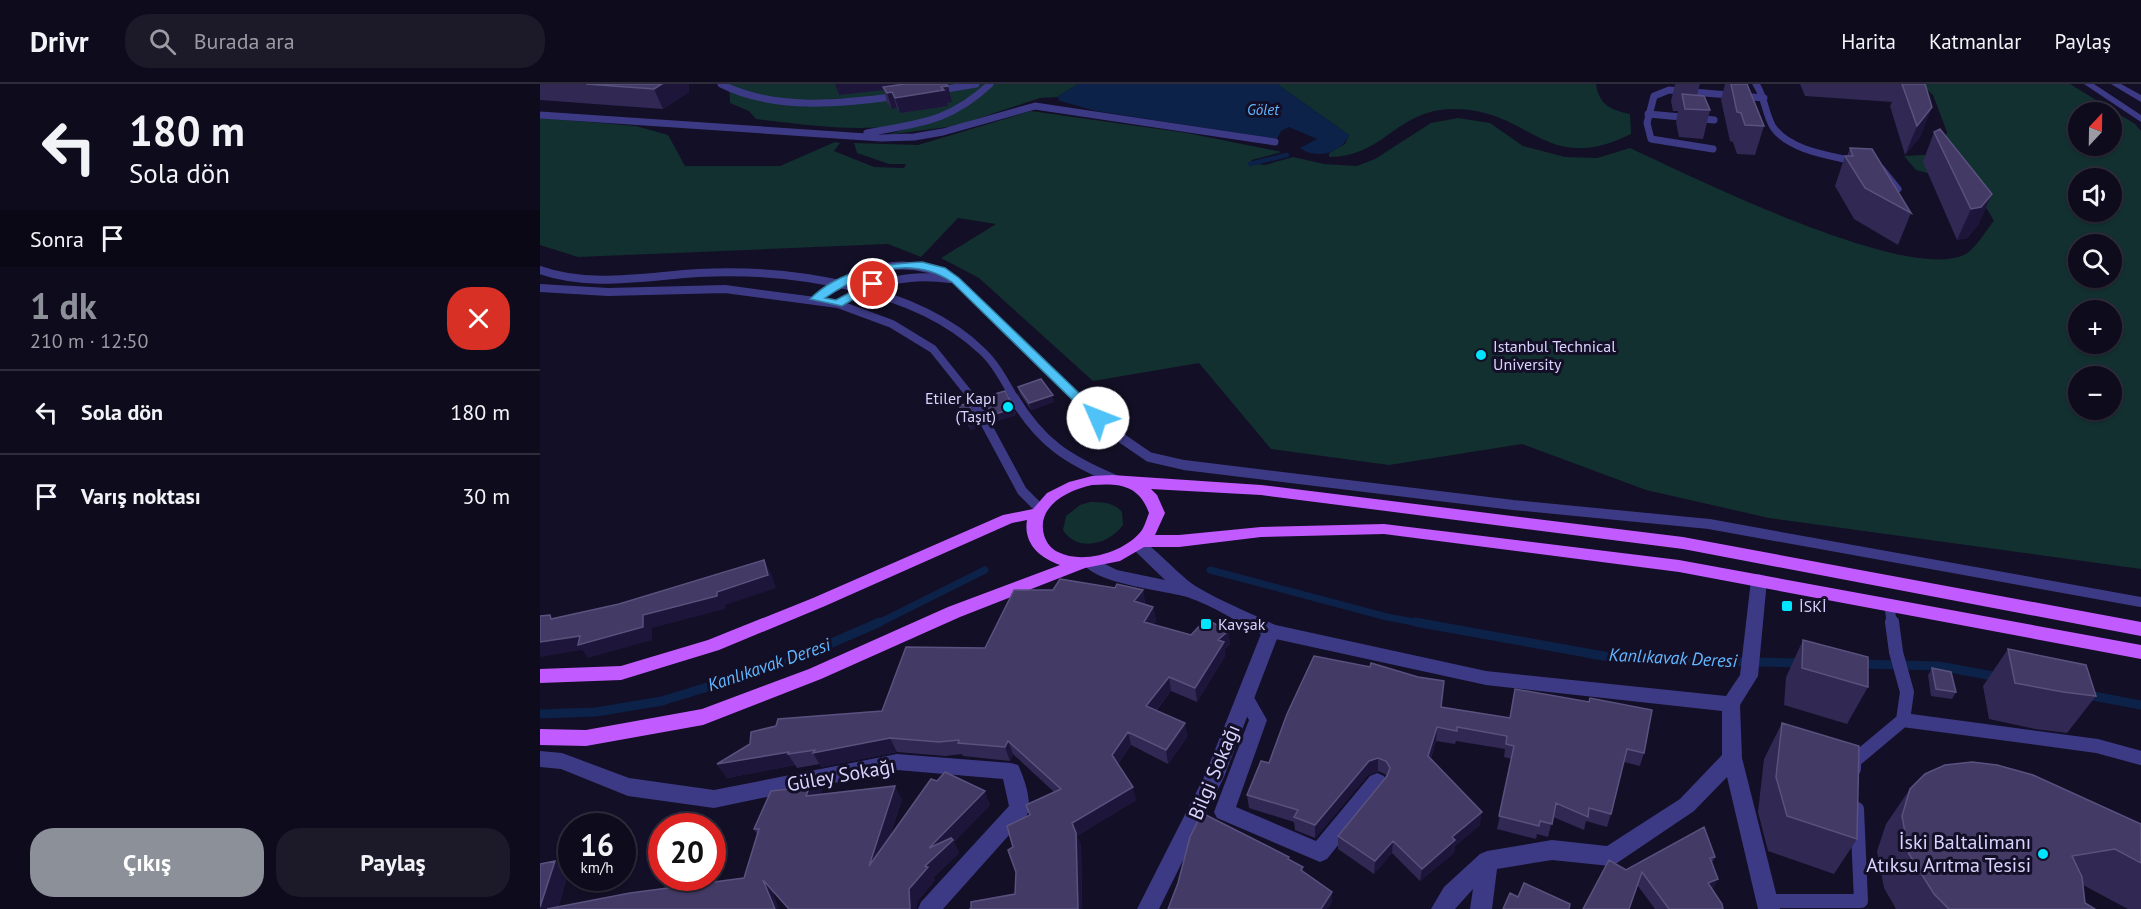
<!DOCTYPE html>
<html lang="tr">
<meta charset="utf-8">
<style>
body{margin:0;font-family:"PT Sans",sans-serif;background:#1c1929;color:#f1f3f6;height:100vh;display:flex;flex-direction:column;font-size:22px;white-space:nowrap}
*{box-sizing:border-box;margin:0}
p{font-size:20px;color:#9b9ba3}
.icon{flex:none;width:33px;height:33px;fill:none;stroke:currentColor;stroke-width:2;stroke-linecap:round;stroke-linejoin:round}
.map{position:relative;flex:1;overflow:hidden}
.side{display:flex;flex-direction:column;background:#0e0b1c;width:540px}
.side>*{flex:none}
.guide{background:#0e0b1c;color:#f1f3f6;overflow:hidden}
.needle{width:39px;rotate:22deg}
.buttons{position:absolute;left:1528px;top:18px;display:grid;gap:12px}
.buttons a{display:grid;place-items:center;width:54px;height:54px;border-radius:50%;background:#0e0b1c;box-shadow:0 2px 4px #0004,0 0 0 2px #2e2b3b;font-size:30px}
.speed{position:absolute;left:18px;top:729px;display:flex;gap:12px;font-size:30px;font-weight:700;text-align:center}
.speed>*{display:grid;place-content:center;width:78px;height:78px;border-radius:50%;background:#0e0b1c;box-shadow:0 2px 4px #0004,0 0 0 2px #2e2b3b;line-height:1}
.speed small{font-size:15px;font-weight:400}
.speed .limit{border:9px solid #d22;background:#fff;color:#111}
.pin{position:absolute;display:grid;place-items:center;width:51px;height:51px;color:#fff;margin:-26px;border:3px solid #fff;border-radius:50%;box-shadow:0 2px 6px #0007}
.me{position:absolute;width:66px;margin:-33px;rotate:314deg;stroke-linejoin:round;filter:drop-shadow(0 0 4px #0008)}
.turn{display:flex;align-items:center;gap:21px;height:126px;padding:0 30px;font-size:27px}
.turn .icon{width:78px;height:78px;stroke-width:2.5}
.turn b{display:block;font-size:42px;line-height:51px}
.then{display:flex;align-items:center;height:57px;padding:0 30px;background:#0003;gap:12px;font-size:22px}
.round{display:grid;place-items:center;flex:none;width:63px;height:63px;border-radius:24px;background:#1c1929}
.overview{display:flex;align-items:center;justify-content:space-between;height:102px;padding:0 30px}
h1{font-size:36px;font-weight:700;line-height:45px;color:#8c9099}
.action{display:flex;gap:12px;margin-top:auto;padding:12px 30px}
.action a{flex:1;height:69px;border-radius:24px;background:#8c9099;color:#fff;font-size:24px;font-weight:700;line-height:69px;text-align:center}
.action a+a{background:#1c1929;color:#f1f3f6}
ul{padding:0;list-style:none}
li{display:flex;align-items:center;gap:18px;height:84px;padding:0 30px;border-top:2px solid #2e2b3b}
li div{flex:1}
li b{display:block;font-size:22px}
li em{font-style:normal}
header{display:flex;align-items:center;gap:36px;box-sizing:border-box;height:84px;padding:0 30px;background:#0e0b1c;border-bottom:2px solid #2e2b3b}
header strong{font-size:28px}
nav{display:flex;gap:33px;margin-inline-start:auto;font-size:21px}
.search{width:420px;height:54px;background:#1c1929;display:flex;align-items:center;gap:15px;box-sizing:border-box;padding:0 21px;border-radius:24px;color:#9b9ba3;font-size:22px}
main{display:flex;flex:1;min-height:0}
.map>svg:first-child{display:block}
</style>
<header>
<strong>Drivr</strong>
<div class="search"><svg class="icon" aria-label="search" viewBox="0 0 24 24"><circle cx="10" cy="10" r="6"/><path d="M15 15l6 6"/></svg>Burada ara</div>
<nav><a>Harita</a><a>Katmanlar</a><a>Paylaş</a></nav>
</header>
<main>
<section class="side">
<div class="guide">
<div class="turn"><svg class="icon" aria-label="left" viewBox="0 0 24 24"><path d="M17 20v-9H6M10 6l-5 5 5 5"/></svg><div><b>180 m</b>Sola dön</div></div>
<div class="then">Sonra<svg class="icon" aria-label="arrive" viewBox="0 0 24 24"><path d="M6 21V4h12l-3 4 3 4H6"/></svg></div>
</div>
<div class="overview"><div><h1>1 dk</h1><p>210 m · 12:50</p></div><a class="round" style="background:#d93025;color:#fff"><svg class="icon" aria-label="close" viewBox="0 0 24 24"><path d="M6 6l12 12M18 6L6 18"/></svg></a></div>
<ul>
<li><svg class="icon" aria-label="left" viewBox="0 0 24 24"><path d="M17 20v-9H6M10 6l-5 5 5 5"/></svg><div><b>Sola dön</b></div><em>180 m</em></li>
<li><svg class="icon" aria-label="arrive" viewBox="0 0 24 24"><path d="M6 21V4h12l-3 4 3 4H6"/></svg><div><b>Varış noktası</b></div><em>30 m</em></li>
</ul>
<div class="action"><a>Çıkış</a><a>Paylaş</a></div>
</section>
<div class="map">
<svg width="1601" height="825" viewBox="0 0 1601 825">
<rect width="100%" height="100%" fill="#130f26"/>
<path fill="#12302f" fill-rule="evenodd" d="M189,0H447C385,60 294,44 216,35L209,27L190,19Z
M452,0H538L517,13L500,14L415,42L346,51L401,34Z
M737,0H1056C1059,21 1071,26 1090,30L1091,50C1005,93 991,25 914,25C856,25 845,73 789,73V69L805,60L809,51Z
M1380,0H1530L1595,40L1601,47V485L1229,434L1106,406L982,360L849,381L731,365L659,279L553,297L439,194L401,174L456,140L418,134L381,173L348,160L38,173L0,161V34L96,42L128,51L145,82H240L295,58L300,59L294,67L334,83L364,84L366,80H349L317,69L314,59L378,61L491,27L647,49L742,68L712,76L710,79L725,81L753,73L784,80L817,82L835,75L891,39L918,34L950,39L983,62L1025,73L1057,74L1090,64C1153,93 1364,198 1424,171C1435,166 1446,146 1454,137L1433,101L1376,86L1364,72L1401,70L1407,48L1393,11ZM1539,28H1572V62H1539ZM1539,94H1572V128H1539ZM1539,160H1572V194H1539ZM1539,226H1572V260H1539ZM1539,292H1572V326H1539Z
M550,418C563,418 573,418 582,428L583,441C570,460 537,469 523,446L526,432L540,421Z"/>
<path fill="#0c2248" d="M538,0H737L809,51C802,69 775,76 760,64L777,55L749,43L741,47L737,55L556,27L520,17L517,13Z"/>
<g fill="none" stroke-linecap="round" stroke-linejoin="round">
<path stroke="#0c2248" stroke-width="4.5" d="M710,80L747,71"/>
<path stroke="#0c2248" stroke-width="7" d="M670,486L847,533L884,540
M337,540L445,486"/>
<path stroke="#0c2248" stroke-width="9" d="M875,538L1080,575L1261,579
M1320,580L1399,582L1458,593
M1548,611L1601,621
M0,630L56,628L122,617L248,578L340,538"/>
<path stroke="#3d3a85" stroke-width="7" d="M181,0C235,27 300,20 358,12
M1216,0C1225,13 1225,30 1233,43C1249,67 1292,72 1318,78
M395,7L436,0
M1108,30L1174,36
M0,31L341,54L374,53L403,48L495,22L735,58
M327,49C379,39 410,38 450,0
M1173,65L1111,55L1107,39L1114,12L1129,6L1224,14
M1341,84L1358,105L1346,106L1345,103"/>
<path stroke="#3d3a85" stroke-width="8" d="M0,186C50,204 107,192 158,189C247,184 375,202 442,267C456,280 465,298 475,315
M0,204L68,208L185,205L298,220L352,240L393,265L433,315
M276,215C323,184 363,168 416,196L539,315
M298,220C334,198 368,189 410,195"/>
<path stroke="#3d3a85" stroke-width="10" d="M432,314L482,407L500,425
M474,314C501,359 528,376 576,396
M537,314L574,349L609,373L644,381L973,421L1169,440L1601,518
M1349,520L1352,540"/>
<path stroke="#3d3a85" stroke-width="14" d="M1352,538L1356,568L1367,608L1363,636
M1314,685V677L1363,636L1557,662L1601,674
M1228,817H1321L1317,725"/>
<path fill="#3d3a85" fill-rule="evenodd" d="M1544,0H1554L1601,31V38Z
M1571,0H1581L1601,11V18Z
M1219,490L1225,492L1227,496L1218,592L1200,621L1202,674L1240,825H1218L1187,693L1154,727L1077,779L1070,782L1012,776L957,785L952,825H930L933,805L915,825H891L904,803L940,770L947,767L1012,756L1067,762L1140,715L1182,671V627L946,601L731,554L725,552L722,547L725,542L731,540L946,587L1186,612L1200,591L1211,496L1213,492Z
M705,606L711,608L727,636L696,723L776,757L830,692L837,689L844,692L847,698L844,704L787,775L780,778L677,734L674,728L709,636L696,613L699,608Z
M0,667L22,669L89,694L174,706L357,670L471,679L478,681C484,693 493,719 487,731L403,825H378L381,818L469,722L463,695L357,686L174,724L88,712L21,685L0,683Z"/>
<path fill="#3d3a85" fill-rule="evenodd" d="M599,455C611,459 640,493 657,503C682,518 711,529 737,542L740,547L684,693L619,825H597L665,691L721,550C697,538 672,521 647,513C623,506 555,500 543,479L545,475L551,473L577,486L625,496L593,465L591,461L593,457Z"/>
<path fill="#c25bff" fill-rule="evenodd" d="M572,391L721,401L1143,453L1601,538V552L1143,465L721,411L611,405L617,411L625,429L615,451H639L721,443L844,440L1139,476L1601,561V575L1139,488L844,450L721,453L639,463H604L580,477L545,484L420,533L281,595L163,641L46,662L0,661V645L46,646L162,625L269,585L408,523L520,481C500,474 483,460 487,436L472,439L285,522L179,566L81,596L0,599V585L81,582L168,556L273,514L463,431L493,425L507,409L529,398L552,392ZM552,401C580,399 599,401 609,429C607,434 605,441 602,446C586,468 543,481 518,468C511,465 506,458 504,451C496,422 528,406 552,401Z"/>
</g>
<path fill="#312854" d="M0,0H149V8L123,25L0,16Z
M295,0H406L408,2L412,18L407,19L408,22L360,29L357,24L352,25L347,19L344,6L299,11Z
M1135,0H1160L1157,11L1170,26L1163,55L1139,53L1136,38L1138,27H1133L1131,17Z
M1185,0H1207L1224,42L1215,71L1197,70L1193,58L1190,57L1181,16Z
M1260,0H1385L1381,52L1365,71L1350,22L1352,18L1265,12Z
M1394,48L1452,110L1438,141L1427,154L1417,156L1383,78Z
M1310,64L1371,129L1358,161L1314,135L1295,102L1305,72H1307Z
M478,303L514,318L491,326L480,310Z
M442,314L474,324L476,331L454,338L444,321Z
M419,322L439,343L431,346L421,329Z
M575,504L603,506L605,520L613,523L616,537L613,541L651,551L688,547L690,560L685,565V572L657,618L631,607L616,627L645,639L647,653L628,680L591,661L578,680L596,716L537,752L541,762L542,825H429L475,810L476,788L473,763L490,731L514,708L473,670L470,677L423,672L422,670L405,672L357,668L281,683L280,680L257,684L255,681L187,694L177,680L342,627L445,564L513,506Z
M1263,556L1328,603L1307,640L1244,621L1246,593Z
M1468,565L1556,612L1527,649L1495,645L1449,635L1443,602Z
M1392,584L1416,608L1412,615L1391,612L1388,591Z
M878,593L901,623L970,634L1104,669L1100,682L1084,678L1071,730L1067,743L1046,737L1044,746L1013,733L1008,753L997,750L996,755L957,745L972,675L964,673L965,665L916,657L915,660L896,657L891,674L940,741L915,762L914,769L880,797L852,769L834,790L798,765V752L846,692L845,690L838,687L828,691L775,754L755,746L754,738L709,724L707,711L729,679Z
M1242,639L1317,755L1294,790L1228,767L1218,728L1224,675Z
M274,691L282,704L280,710L362,715L350,752L450,721L414,758L419,769L393,794L395,796L377,818V825H248L233,808L0,825L15,777L28,790L18,823L204,794L217,750L214,745L250,705Z
M1370,705L1601,740V825H1588L1543,801L1545,819L1555,825H1356L1344,804L1337,767L1346,740Z
M1175,773L1172,779L1173,806L1183,825H1115L1086,786Z"/>
<path fill="#1d163a" d="M122,0H149V8L123,25L114,5Z
M295,0H393L343,3L344,6L299,11Z
M408,2L412,18L407,19L408,22L360,29L355,14Z
M352,8L357,24L352,25L347,9Z
M1392,23L1381,52L1365,71L1377,42Z
M1452,110L1438,141L1427,154L1417,156L1431,125Z
M513,311L514,318L491,326L489,319Z
M474,324L476,331L454,338L452,331Z
M437,336L439,343L431,346L429,339Z
M224,476L231,489L236,504L185,521V525L112,544V556L48,574L42,566L0,573V558L40,552L177,508Z
M603,506L605,520L597,531L594,517Z
M613,523L616,537L607,552L604,538Z
M688,547L690,560L685,565V572L657,618L655,604L678,556Z
M629,593L631,607L608,636L606,622Z
M645,639L647,653L628,680L626,666Z
M897,643L896,657L887,685L888,672Z
M588,648L591,661L575,684L572,671Z
M350,654L357,668L281,683L273,669Z
M468,657L473,670L470,677L465,663Z
M249,668L248,670L255,681L187,694L177,680Z
M838,674V687L828,691L775,754V741L829,677Z
M274,691L282,704L274,725L266,712Z
M355,702L362,715L336,795L329,782Z
M593,703L596,716L537,752L541,762L542,825H538L532,739Z
M445,707L450,721L414,758L419,769L393,794L395,796L377,818V825H370L369,805L385,782L389,764Z
M942,728L940,741L915,762L914,769L880,797L882,785L912,753Z
M853,757L852,769L834,790L835,777Z
M15,777L28,790L17,825H0Z
M1178,795L1172,807L1168,799Z
M223,796L233,808L239,825H235Z
M792,808V818L788,825H781Z"/>
<path fill="#433a66" stroke="#5a527e" stroke-width="1.5" d="M46,0H122L114,5Z
M365,0H406L408,2L401,3L404,6L355,14L352,8L347,9L343,3Z
M1191,0H1207L1224,42L1205,41L1201,29L1197,28Z
M1362,0H1385L1392,23L1377,42Z
M1142,10L1164,12L1170,26L1145,25Z
M1400,45L1452,110L1441,123L1431,125L1394,48Z
M1310,64L1332,65L1371,129L1325,104L1305,72H1313Z
M501,295L513,311L489,319L478,303Z
M465,307L474,324L452,331L442,314Z
M428,319L437,336L429,339L419,322Z
M224,476L228,491L177,508V512L103,531V543L38,561L40,552L0,558V532L10,531L11,535L79,520Z
M520,495L575,504L577,500L603,506L594,517L613,523L604,538L651,551L666,535L688,547L678,556L684,558L655,604L629,593L606,622L645,639L626,666L588,648L572,671L593,703L532,739L536,749L538,825H429H431V818L475,810L476,788L468,766L473,763L467,742L490,731L486,721L521,705L468,657L465,663L418,659L419,656L399,658L350,654L273,669L275,666L248,670L249,668L177,680L210,660L211,648L236,642L238,635L342,627L366,563L445,564L474,506H513Z
M1263,556L1328,573V603L1262,584Z
M1468,565L1546,581L1556,612L1523,608L1475,599Z
M774,572L830,583L831,579L878,593L904,597L901,623L970,634L975,605L1049,618L1050,614L1112,626L1104,669L1087,665L1071,730L1049,724L1048,733L1016,719L1012,740L1000,737L999,742L959,732L974,662L966,660L967,652L917,643V647L897,643L888,672L942,728L912,753L915,756L882,785L853,757L835,777L798,752L847,692L850,684L846,677L838,674L829,677L775,741L754,733L758,726L707,711L721,677L729,679L747,630Z
M1392,584L1411,588L1416,608L1396,605Z
M1242,639L1319,662L1317,755L1247,732L1236,693Z
M1432,678L1457,681L1493,691L1601,740V779L1575,765L1532,772L1542,793L1545,819L1555,825H1409L1394,810L1369,770L1362,732L1370,705L1385,690L1405,681Z
M405,688L445,707L389,764L411,754L413,756L385,782L388,783L369,805L370,825H249L223,796L235,825H7L90,809L204,794L219,745H214L231,707L250,705L257,694L274,691L266,712L355,702L329,782L391,695L397,697Z
M662,729L749,773L748,775L763,783L761,786L792,808L781,825H628L638,799L650,753Z
M1164,743L1175,773L1170,774L1178,795L1168,799L1182,820L1183,825H1129L1102,788L1089,825H1043L1069,776L1086,786Z
M15,777L0,823V780Z
M984,799L1030,820L1029,825H963L970,809L978,813Z"/>
<path fill="#4fc3f7" stroke="#337fa1" stroke-width="1.5" d="M382,178L405,184L419,194L562,331V336H553L412,198C370,170 323,188 285,214L296,216L330,198L339,200L302,222L270,215C300,185 343,180 382,178Z"/>
<g fill="#00e5ff" stroke="#130f26" stroke-width="2">
<circle cx="941" cy="271" r="6"/>
<circle cx="468" cy="323" r="6"/>
<rect x="1241" y="516" width="12" height="12" rx="3"/>
<rect x="660" y="534" width="12" height="12" rx="3"/>
<circle cx="1503" cy="770" r="6"/>
</g>
<g text-anchor="middle" stroke-width="6" stroke-linejoin="round" paint-order="stroke">
<g font-size="15" font-style="italic" fill="#62b6ff" stroke="#130f26">
<text x="723" y="31">Gölet</text>
</g>
<g font-size="16" fill="#d9d4ff" stroke="#130f26" text-anchor="start">
<text x="953" y="268">Istanbul Technical<tspan x="953" dy="18">University</tspan></text>
<text x="456" y="320" text-anchor="end">Etiler Kapı<tspan x="456" dy="18">(Taşıt)</tspan></text>
<text x="1259" y="528">İSKİ</text>
<text x="678" y="546">Kavşak</text>
</g>
<g font-size="18" font-style="italic" fill="#62b6ff" stroke="#130f26">
<text transform="translate(1133 574) rotate(3)" y="6">Kanlıkavak Deresi</text>
<text transform="translate(229 581) rotate(-19)" y="6">Kanlıkavak Deresi</text>
</g>
<g font-size="20" fill="#d9d4ff" stroke="#130f26">
<text transform="translate(674 688) rotate(-67)" y="7">Bilgi Sokağı</text>
<text transform="translate(301 691) rotate(-10)" y="7">Güley Sokağı</text>
</g>
<g font-size="20" fill="#d9d4ff" stroke="#130f26" text-anchor="end">
<text x="1491" y="765">İski Baltalimanı<tspan x="1491" dy="23">Atıksu Arıtma Tesisi</tspan></text>
</g>
</g>
</svg>
<div class="buttons">
<a><svg class="needle" viewBox="-14 -14 28 28"><path d="M0-13l5 13h-10z" fill="#e53935"/><path d="M0 13l5-13h-10z" fill="#9b9ba3"/></svg></a>
<a><svg class="icon" aria-label="sound" viewBox="0 0 24 24"><path d="M4 9h4l5-4v14l-5-4H4zM17 9q2 3 0 6"/></svg></a>
<a><svg class="icon" aria-label="search" viewBox="0 0 24 24"><circle cx="10" cy="10" r="6"/><path d="M15 15l6 6"/></svg></a>
<a>+</a>
<a>−</a>
</div>
<div class="speed"><div>16<small>km/h</small></div><div class="limit">20</div></div>
<div class="pin" style="left:333px;top:200px;background:#d93025"><svg class="icon" aria-label="arrive" viewBox="0 0 24 24"><path d="M6 21V4h12l-3 4 3 4H6"/></svg></div>
<svg class="me" style="left:558px;top:334px" viewBox="-20 -20 40 40"><circle r="19" fill="#fff"/><path d="M0-13L10 11 0 6-10 11z" fill="#4fc3f7"/></svg>
</div>
</main>
